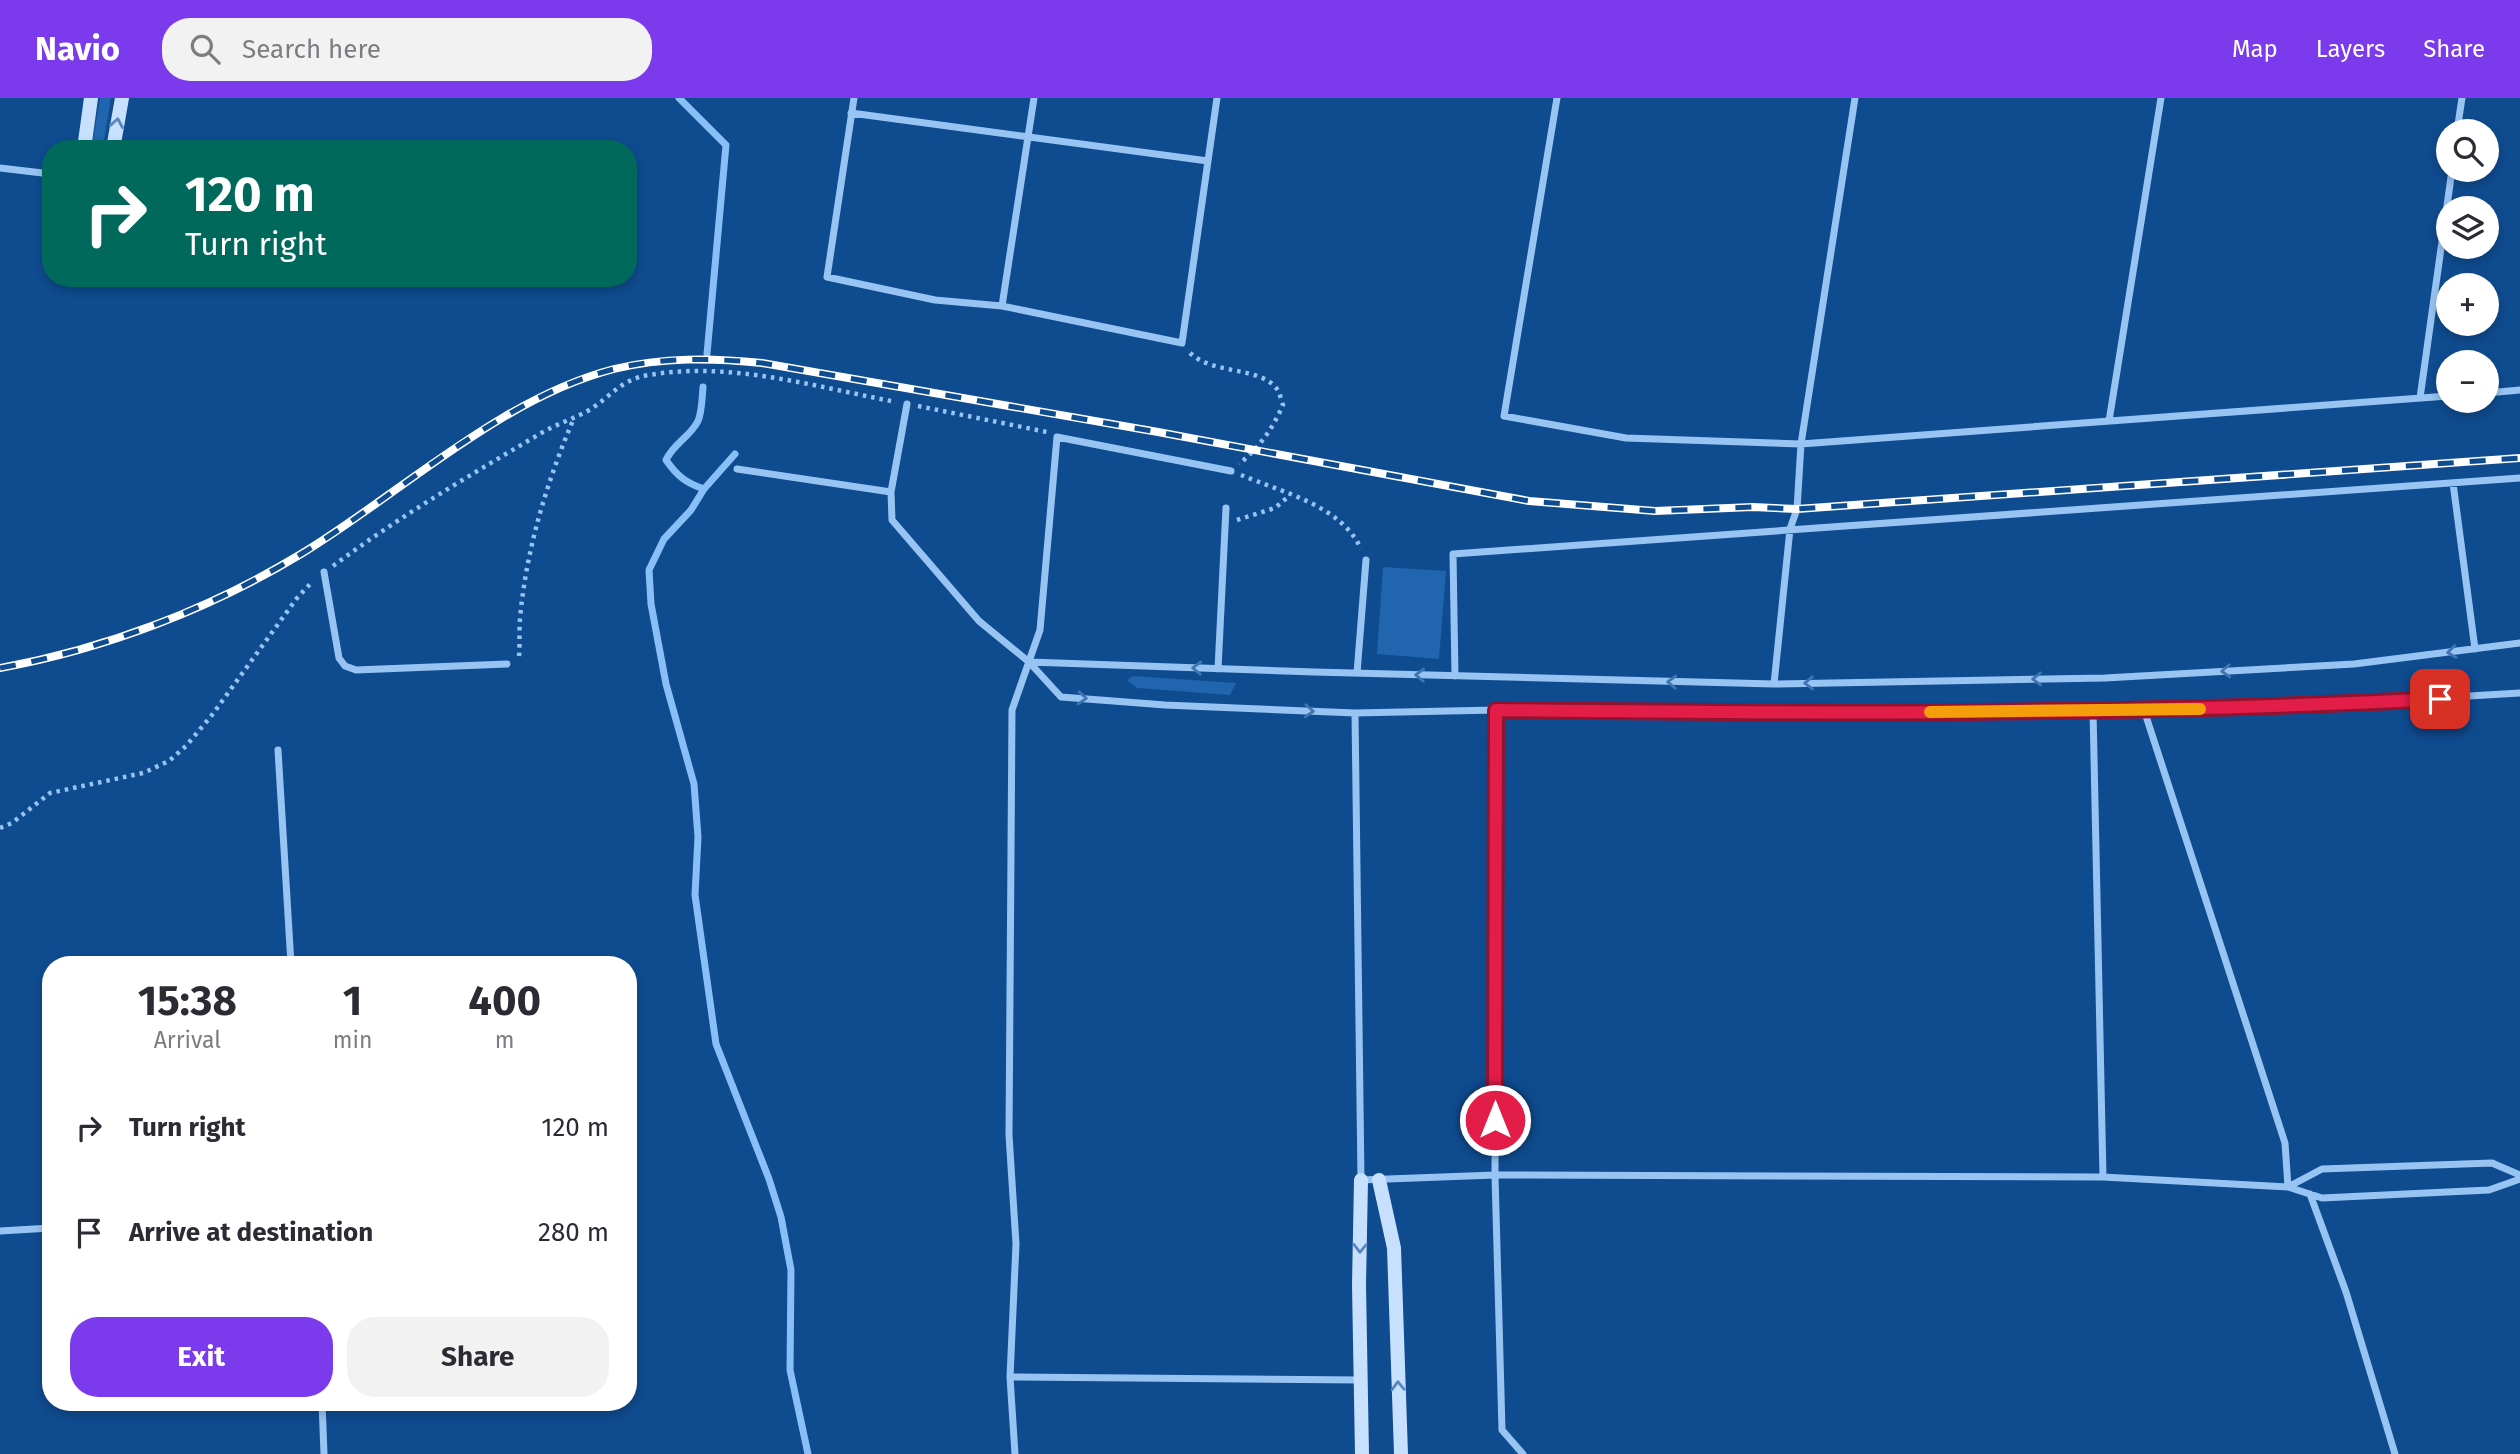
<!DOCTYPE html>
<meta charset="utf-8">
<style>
body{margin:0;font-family:"Fira Sans",sans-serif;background:#f2f2f3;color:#2b2b33;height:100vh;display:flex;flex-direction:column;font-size:26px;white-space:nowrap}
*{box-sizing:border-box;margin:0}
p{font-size:23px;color:#7c7c81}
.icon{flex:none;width:38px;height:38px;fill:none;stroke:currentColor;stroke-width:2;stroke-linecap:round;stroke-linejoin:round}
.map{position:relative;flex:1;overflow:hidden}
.details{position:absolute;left:42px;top:858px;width:595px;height:455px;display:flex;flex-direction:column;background:#fff;border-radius:28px;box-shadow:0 4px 10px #0003}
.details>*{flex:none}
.hud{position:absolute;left:42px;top:42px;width:595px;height:147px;border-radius:28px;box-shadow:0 4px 10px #0003;background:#00695c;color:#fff;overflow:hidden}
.controls{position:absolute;left:2436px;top:21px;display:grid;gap:14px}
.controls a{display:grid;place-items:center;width:63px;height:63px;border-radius:50%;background:#fff;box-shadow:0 4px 10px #0003;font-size:35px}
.pin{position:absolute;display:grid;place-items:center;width:60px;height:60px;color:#fff;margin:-30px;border-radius:14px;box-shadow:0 4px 10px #0006}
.me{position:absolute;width:77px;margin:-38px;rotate:0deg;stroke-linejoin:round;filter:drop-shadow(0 0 5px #0008)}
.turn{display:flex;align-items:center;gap:24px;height:147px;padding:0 28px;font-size:32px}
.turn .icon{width:91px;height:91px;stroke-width:2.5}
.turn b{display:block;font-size:49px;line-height:60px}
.eta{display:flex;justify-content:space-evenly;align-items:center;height:119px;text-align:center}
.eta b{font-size:42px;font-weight:700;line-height:49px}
.primary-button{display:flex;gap:14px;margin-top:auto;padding:14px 28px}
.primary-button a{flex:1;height:80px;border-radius:28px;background:#7c3aed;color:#fff;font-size:28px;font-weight:700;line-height:80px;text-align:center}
.primary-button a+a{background:#f2f2f3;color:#2b2b33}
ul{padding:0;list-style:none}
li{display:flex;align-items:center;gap:21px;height:105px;padding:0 28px}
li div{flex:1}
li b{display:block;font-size:26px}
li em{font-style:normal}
header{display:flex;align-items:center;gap:42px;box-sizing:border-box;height:98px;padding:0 35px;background:#7c3aed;color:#fff}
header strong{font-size:33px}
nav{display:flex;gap:38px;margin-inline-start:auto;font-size:24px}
.search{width:490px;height:63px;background:#f2f2f3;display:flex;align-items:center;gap:18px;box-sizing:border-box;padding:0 24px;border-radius:28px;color:#7c7c81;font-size:26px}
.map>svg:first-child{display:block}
</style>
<header>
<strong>Navio</strong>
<div class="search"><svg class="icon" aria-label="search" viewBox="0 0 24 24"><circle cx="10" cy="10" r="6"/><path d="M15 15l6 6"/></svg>Search here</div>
<nav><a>Map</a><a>Layers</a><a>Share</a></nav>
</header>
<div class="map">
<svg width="2520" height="1356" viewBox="0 0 2520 1356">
<rect width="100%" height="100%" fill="#0f4b8f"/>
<path fill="#2165ae" d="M100,0H111L103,49L92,47Z
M1383,469L1446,473L1439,561L1377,556Z
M1133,578L1236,585L1230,597L1137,590L1127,582Z"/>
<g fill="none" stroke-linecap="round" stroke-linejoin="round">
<path stroke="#89bff7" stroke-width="7" d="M679,0L726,47L707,256
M703,289C702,300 702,314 698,323C690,339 674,345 666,362C677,378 686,385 704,391L691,412L664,441L649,472L651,506L666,586L694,686L698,739L695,797L716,946L769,1081L781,1119L791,1172L790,1272L808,1356
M704,391L735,356"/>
<path stroke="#98c4f3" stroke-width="4.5" stroke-dasharray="3.5 5" stroke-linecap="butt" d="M1190,255C1213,277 1260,268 1277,291C1280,295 1281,302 1283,307C1273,330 1259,350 1239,366
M918,308L1047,334
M1241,377C1282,394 1342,408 1361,451
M1237,422L1275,410L1289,398
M333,468C400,418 472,376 543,334C559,325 576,320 591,311C612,297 622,281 649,277C731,263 816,289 896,304
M519,558C520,546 519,533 520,521C526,452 547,383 574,320
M0,730L12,725L50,695L143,675L169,663L186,648L212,617L297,500L312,484"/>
<path stroke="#98c4f3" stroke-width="7" d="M854,0L827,179L935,202L1002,208L1182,245L1217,0
M1557,0L1504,318L1626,340L1801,346L2448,298
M851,15L1208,63
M2457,33L2462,0
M0,70L51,76
M1002,208L1034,0
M2487,295L2520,292
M2420,300L2452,72
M907,306L891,394L892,422L979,523L1029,564L1061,599L1165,607L1355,615L1496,612L1796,616L2266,610L2520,595
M2109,323L2161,0
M737,371L891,394
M2453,385L2475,551
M324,474L339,560L345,568L356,572L507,566
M1029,564L1314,574L1774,586L2105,580L2354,566L2520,545
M1218,571L1226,410
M1357,575L1366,462
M1455,578L1453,456L2520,380
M1774,586L1790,431L1797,411L1801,346L1855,0
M1496,612L1495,1077L1502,1332L1523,1356
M2093,612L2103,1079
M2144,612L2285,1045L2288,1089L2322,1071L2492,1065L2520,1077
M1355,615L1361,1082L1495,1077L2103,1079L2288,1089L2322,1100L2489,1092L2520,1081
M278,652L291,866
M2310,1096L2346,1194L2395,1356
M0,1133L51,1130
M1010,1279L1361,1282
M322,1304L324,1356
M1015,1356L1010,1279L1016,1146L1009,1037L1012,612L1040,532L1057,339L1231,373"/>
<path stroke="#c7e0fd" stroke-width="14" d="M84,51L91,0
M113,51L122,0
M1361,1082L1359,1187L1362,1356
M1379,1082L1394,1150L1401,1356"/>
<g stroke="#fff" stroke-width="8">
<path id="rail" d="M0,570C105,551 210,511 301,456C400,396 501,300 614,271C663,259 712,260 762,265L1158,334L1529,403L1655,413L1753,409L1797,411L2520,360"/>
</g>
<use href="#rail" stroke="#0f4b8f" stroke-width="5" stroke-dasharray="16" stroke-linecap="butt"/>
</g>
<defs><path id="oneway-chevron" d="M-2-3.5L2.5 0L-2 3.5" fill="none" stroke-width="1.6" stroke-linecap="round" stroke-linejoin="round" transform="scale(1.75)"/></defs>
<g stroke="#5987bb">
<use href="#oneway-chevron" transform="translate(117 25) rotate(-80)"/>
<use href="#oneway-chevron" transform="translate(1360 1150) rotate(91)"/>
<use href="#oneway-chevron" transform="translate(1398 1288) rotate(-92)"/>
</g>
<g stroke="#3f75b2">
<use href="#oneway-chevron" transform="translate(2452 554) rotate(173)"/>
<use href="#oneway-chevron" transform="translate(1197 570) rotate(-178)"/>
<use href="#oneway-chevron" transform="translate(2226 573) rotate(177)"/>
<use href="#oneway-chevron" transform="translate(1420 577) rotate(-178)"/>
<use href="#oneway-chevron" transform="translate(2037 581) rotate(179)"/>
<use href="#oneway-chevron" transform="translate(1672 584) rotate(-178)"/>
<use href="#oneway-chevron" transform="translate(1809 585) rotate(179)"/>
<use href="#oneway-chevron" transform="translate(1082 600) rotate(4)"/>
<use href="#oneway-chevron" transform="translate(1309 613) rotate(3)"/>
</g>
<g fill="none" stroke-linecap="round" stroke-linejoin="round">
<g stroke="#92132f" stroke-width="18">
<path id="route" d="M1495,1022L1496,612C1811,616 2126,617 2440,601"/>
</g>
<use href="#route" stroke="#e11d48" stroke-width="12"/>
<path stroke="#f59e0b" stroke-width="12" d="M1930,614L2200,611"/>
</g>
</svg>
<div class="controls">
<a><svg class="icon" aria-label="search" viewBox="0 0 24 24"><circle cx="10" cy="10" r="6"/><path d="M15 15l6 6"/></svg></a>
<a><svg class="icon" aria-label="layers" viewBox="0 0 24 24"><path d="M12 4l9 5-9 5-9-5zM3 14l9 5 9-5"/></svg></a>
<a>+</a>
<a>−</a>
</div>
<div class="pin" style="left:2440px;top:601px;background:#d93025"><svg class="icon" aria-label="arrive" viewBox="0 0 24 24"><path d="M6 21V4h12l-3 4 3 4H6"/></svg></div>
<svg class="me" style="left:1495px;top:1022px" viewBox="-20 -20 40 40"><circle r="17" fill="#e11d48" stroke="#fff" stroke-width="3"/><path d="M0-11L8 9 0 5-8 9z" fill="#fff"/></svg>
<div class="hud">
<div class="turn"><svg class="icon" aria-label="right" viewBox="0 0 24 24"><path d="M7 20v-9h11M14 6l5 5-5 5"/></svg><div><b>120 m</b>Turn right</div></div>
</div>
<section class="details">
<div class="eta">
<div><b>15:38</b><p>Arrival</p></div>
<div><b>1</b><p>min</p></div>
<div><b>400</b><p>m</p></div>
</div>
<ul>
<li><svg class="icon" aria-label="right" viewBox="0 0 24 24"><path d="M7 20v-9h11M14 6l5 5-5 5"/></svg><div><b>Turn right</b></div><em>120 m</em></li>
<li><svg class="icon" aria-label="arrive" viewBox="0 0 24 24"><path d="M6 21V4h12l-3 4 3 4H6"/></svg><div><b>Arrive at destination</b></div><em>280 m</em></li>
</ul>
<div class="primary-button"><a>Exit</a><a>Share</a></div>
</section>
</div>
